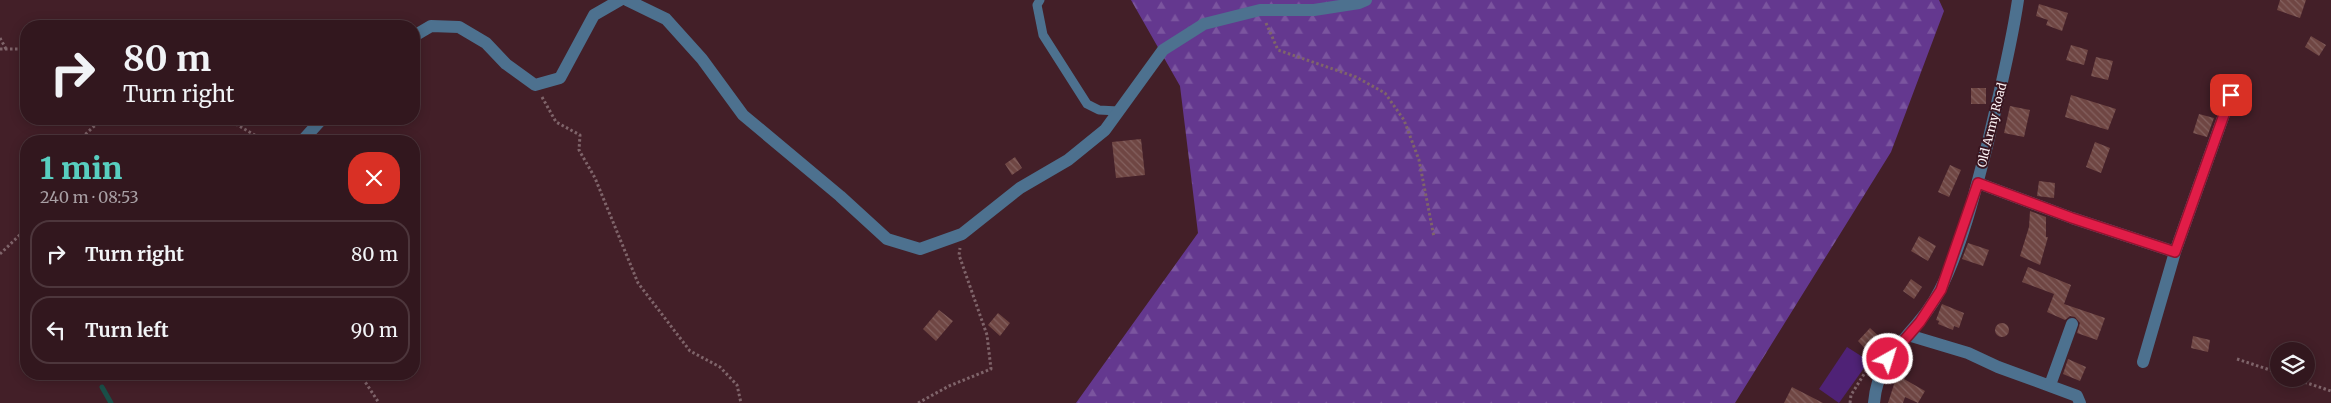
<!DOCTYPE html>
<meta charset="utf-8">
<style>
body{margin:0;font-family:Merriweather,serif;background:#3d242b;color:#f1f3f6;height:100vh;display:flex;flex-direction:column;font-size:19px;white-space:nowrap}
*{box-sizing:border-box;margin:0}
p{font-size:16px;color:#a89fa4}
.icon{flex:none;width:28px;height:28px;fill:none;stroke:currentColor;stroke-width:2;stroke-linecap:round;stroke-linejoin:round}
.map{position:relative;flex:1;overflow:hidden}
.drawer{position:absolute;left:20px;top:135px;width:400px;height:245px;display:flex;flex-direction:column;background:#32171e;border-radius:20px;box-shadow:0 2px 12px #0003,0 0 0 1px #4d363c}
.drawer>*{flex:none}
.hud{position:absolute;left:20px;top:20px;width:400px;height:105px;border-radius:20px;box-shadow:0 2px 12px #0003,0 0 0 1px #4d363c;background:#32171e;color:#f1f3f6;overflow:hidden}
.tools{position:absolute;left:2270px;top:342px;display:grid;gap:10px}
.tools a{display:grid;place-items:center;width:45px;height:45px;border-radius:50%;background:#32171e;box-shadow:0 2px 12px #0003,0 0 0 1px #4d363c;font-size:25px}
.pin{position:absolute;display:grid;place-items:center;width:42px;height:42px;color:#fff;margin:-21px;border-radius:10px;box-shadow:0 2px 8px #0006}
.me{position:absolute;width:55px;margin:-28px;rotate:39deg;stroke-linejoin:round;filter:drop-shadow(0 0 4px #0008)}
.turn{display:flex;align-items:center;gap:18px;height:105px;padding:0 20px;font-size:22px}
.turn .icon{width:65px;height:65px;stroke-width:2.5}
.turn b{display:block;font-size:35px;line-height:42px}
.round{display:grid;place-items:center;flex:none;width:52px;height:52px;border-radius:20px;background:#3d242b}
.head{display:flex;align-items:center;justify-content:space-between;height:85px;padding:0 20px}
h1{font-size:30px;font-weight:800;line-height:38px;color:#58cec0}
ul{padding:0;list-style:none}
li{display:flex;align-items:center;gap:15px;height:68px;margin:0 10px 8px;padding:0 10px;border:2px solid #4d363c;border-radius:20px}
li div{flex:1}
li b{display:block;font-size:19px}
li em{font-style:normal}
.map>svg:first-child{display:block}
</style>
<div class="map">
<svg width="2331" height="403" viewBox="0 0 2331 403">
<defs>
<pattern id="forest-firs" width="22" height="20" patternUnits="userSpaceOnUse" patternTransform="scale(1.25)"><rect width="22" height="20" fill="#64388f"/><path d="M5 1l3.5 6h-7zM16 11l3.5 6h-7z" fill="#7b559f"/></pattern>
<pattern id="building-back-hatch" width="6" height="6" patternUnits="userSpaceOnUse" patternTransform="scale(1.25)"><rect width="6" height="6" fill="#6f4643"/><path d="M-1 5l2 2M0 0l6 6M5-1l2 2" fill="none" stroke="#84615f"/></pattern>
</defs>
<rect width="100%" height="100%" fill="#431f28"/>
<path fill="url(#forest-firs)" d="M1131,0H1939L1944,11L1891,152L1735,403H1076L1198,233L1180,86Z"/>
<path fill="#4f2276" d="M1847,347L1869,361L1839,403L1819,389Z"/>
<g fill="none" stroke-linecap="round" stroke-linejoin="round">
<path stroke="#1a4f48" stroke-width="5" d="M102,387L111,403"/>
</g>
<path fill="url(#building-back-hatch)" d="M2280,0H2306L2300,18L2277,10Z
M2039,4L2068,13L2062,31L2046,25L2048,20L2036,16Z
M2311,36L2326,45L2319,56L2305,47Z
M2071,45L2088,50L2084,65L2066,60Z
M2096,57L2113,61L2108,80L2091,76Z
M1971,88H1986V104H1971Z
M2071,95L2116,109L2108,130L2065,117Z
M2010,106L2030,110L2024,137L2004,133Z
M2199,114L2214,118L2207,137L2193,133Z
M1141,139L1145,175L1116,178L1112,142Z
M2095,142L2110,148L2101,173L2086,167Z
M1015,157L1022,168L1012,175L1005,164Z
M1950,165L1961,170L1949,197L1938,192Z
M2039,181L2055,183L2054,198L2037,196Z
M2030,211L2046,217V237H2048L2040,265L2020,256L2029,227Z
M1919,236L1936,246L1928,261L1911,251Z
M1968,243L1989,250L1983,266L1962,259Z
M2028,267L2071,285L2064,304L2105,318L2097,340L2077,333L2080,323L2075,317L2070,316L2065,320L2047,312L2054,294L2022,282Z
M1911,279L1922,287L1914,299L1903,291Z
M1942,304L1964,313L1959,328L1954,326L1953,330L1938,324L1939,321L1936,320Z
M939,310L953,321L936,341L923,329Z
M998,313L1010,323L1000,336L988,325Z
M1995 330a7 7 0 1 1 14 0a7 7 0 1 1-14 0Z
M1870,328L1883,340L1870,354L1858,341Z
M2193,336L2210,340L2208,352L2191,348Z
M2068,359L2086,367L2080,381L2063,374Z
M1897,375L1925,391L1918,403L1905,397L1903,403H1888Z
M1792,387L1823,403H1784Z"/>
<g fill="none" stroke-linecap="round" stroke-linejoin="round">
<path stroke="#7f646a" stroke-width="3" stroke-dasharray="2.5 2.5" stroke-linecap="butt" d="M1266,23L1278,50L1356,77L1385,93L1404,120L1419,160L1434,237
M0,38L6,49
M0,49H26
M542,97L556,122L580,135L579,150L595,178L638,283L690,351L720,367L737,385L741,403
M227,119L265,141
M243,119L252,121L260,119
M78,141L102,119
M0,254L26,229
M2237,359L2279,373
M360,374L379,403
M2295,379L2331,391
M918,403L949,386L991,369L987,335L959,255L960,248
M1850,403L1851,395L1866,371"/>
<path stroke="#4d718f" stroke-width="9" d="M1040,0L1037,5L1043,35L1087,104L1099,110L1118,111"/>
<path stroke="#4d718f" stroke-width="12" d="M627,0L666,19L702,59L743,115L840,196L887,239L920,249L962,234L1020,188L1068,160L1105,130L1163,50L1204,24L1260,10H1314L1359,3L1366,0
M414,36L431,26L459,27L486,43L506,64L535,85L560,78L594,15L620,0
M302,141L322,119
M1978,183L2072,218L2175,252
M1908,335L1968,353L1998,367L2077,396L2080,403
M2143,362L2175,252L2231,95
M2050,385L2072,324"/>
<path stroke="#4d718f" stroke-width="12" d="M1874,403C1878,351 1919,333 1940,290C1962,246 1976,189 1988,142C1999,94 2011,48 2018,0"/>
</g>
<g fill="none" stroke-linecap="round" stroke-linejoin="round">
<g stroke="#92132f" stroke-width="12">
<path id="route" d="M1888,359L1920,322L1941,290L1978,183L2072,218L2175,252L2231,95"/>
</g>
<use href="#route" stroke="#e11d48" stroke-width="9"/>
</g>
<g text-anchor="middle" stroke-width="4" stroke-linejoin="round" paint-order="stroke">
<g font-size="12" fill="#fcf2f4" stroke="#38151f">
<text transform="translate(1992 125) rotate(-76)" y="4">Old Army Road</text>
</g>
</g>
</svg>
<div class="tools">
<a><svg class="icon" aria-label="layers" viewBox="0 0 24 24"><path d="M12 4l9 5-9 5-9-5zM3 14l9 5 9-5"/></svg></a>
</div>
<div class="pin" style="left:2231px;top:95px;background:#d93025"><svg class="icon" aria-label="arrive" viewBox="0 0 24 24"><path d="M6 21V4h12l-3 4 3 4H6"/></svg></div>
<svg class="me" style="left:1888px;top:359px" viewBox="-20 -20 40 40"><circle r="17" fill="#e11d48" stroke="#fff" stroke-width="3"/><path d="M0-11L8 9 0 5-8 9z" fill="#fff"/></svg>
<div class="hud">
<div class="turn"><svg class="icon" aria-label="right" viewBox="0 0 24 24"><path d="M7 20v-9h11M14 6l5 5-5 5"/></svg><div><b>80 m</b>Turn right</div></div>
</div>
<section class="drawer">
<div class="head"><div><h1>1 min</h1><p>240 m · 08:53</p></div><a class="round" style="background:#d93025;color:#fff"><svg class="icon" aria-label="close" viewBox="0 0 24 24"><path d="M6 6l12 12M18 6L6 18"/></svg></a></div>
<ul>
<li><svg class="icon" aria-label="right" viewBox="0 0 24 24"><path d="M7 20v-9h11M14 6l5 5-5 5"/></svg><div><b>Turn right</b></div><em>80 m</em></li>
<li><svg class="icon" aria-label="left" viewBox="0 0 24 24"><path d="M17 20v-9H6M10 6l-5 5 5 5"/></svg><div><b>Turn left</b></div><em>90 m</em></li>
</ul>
</section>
</div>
